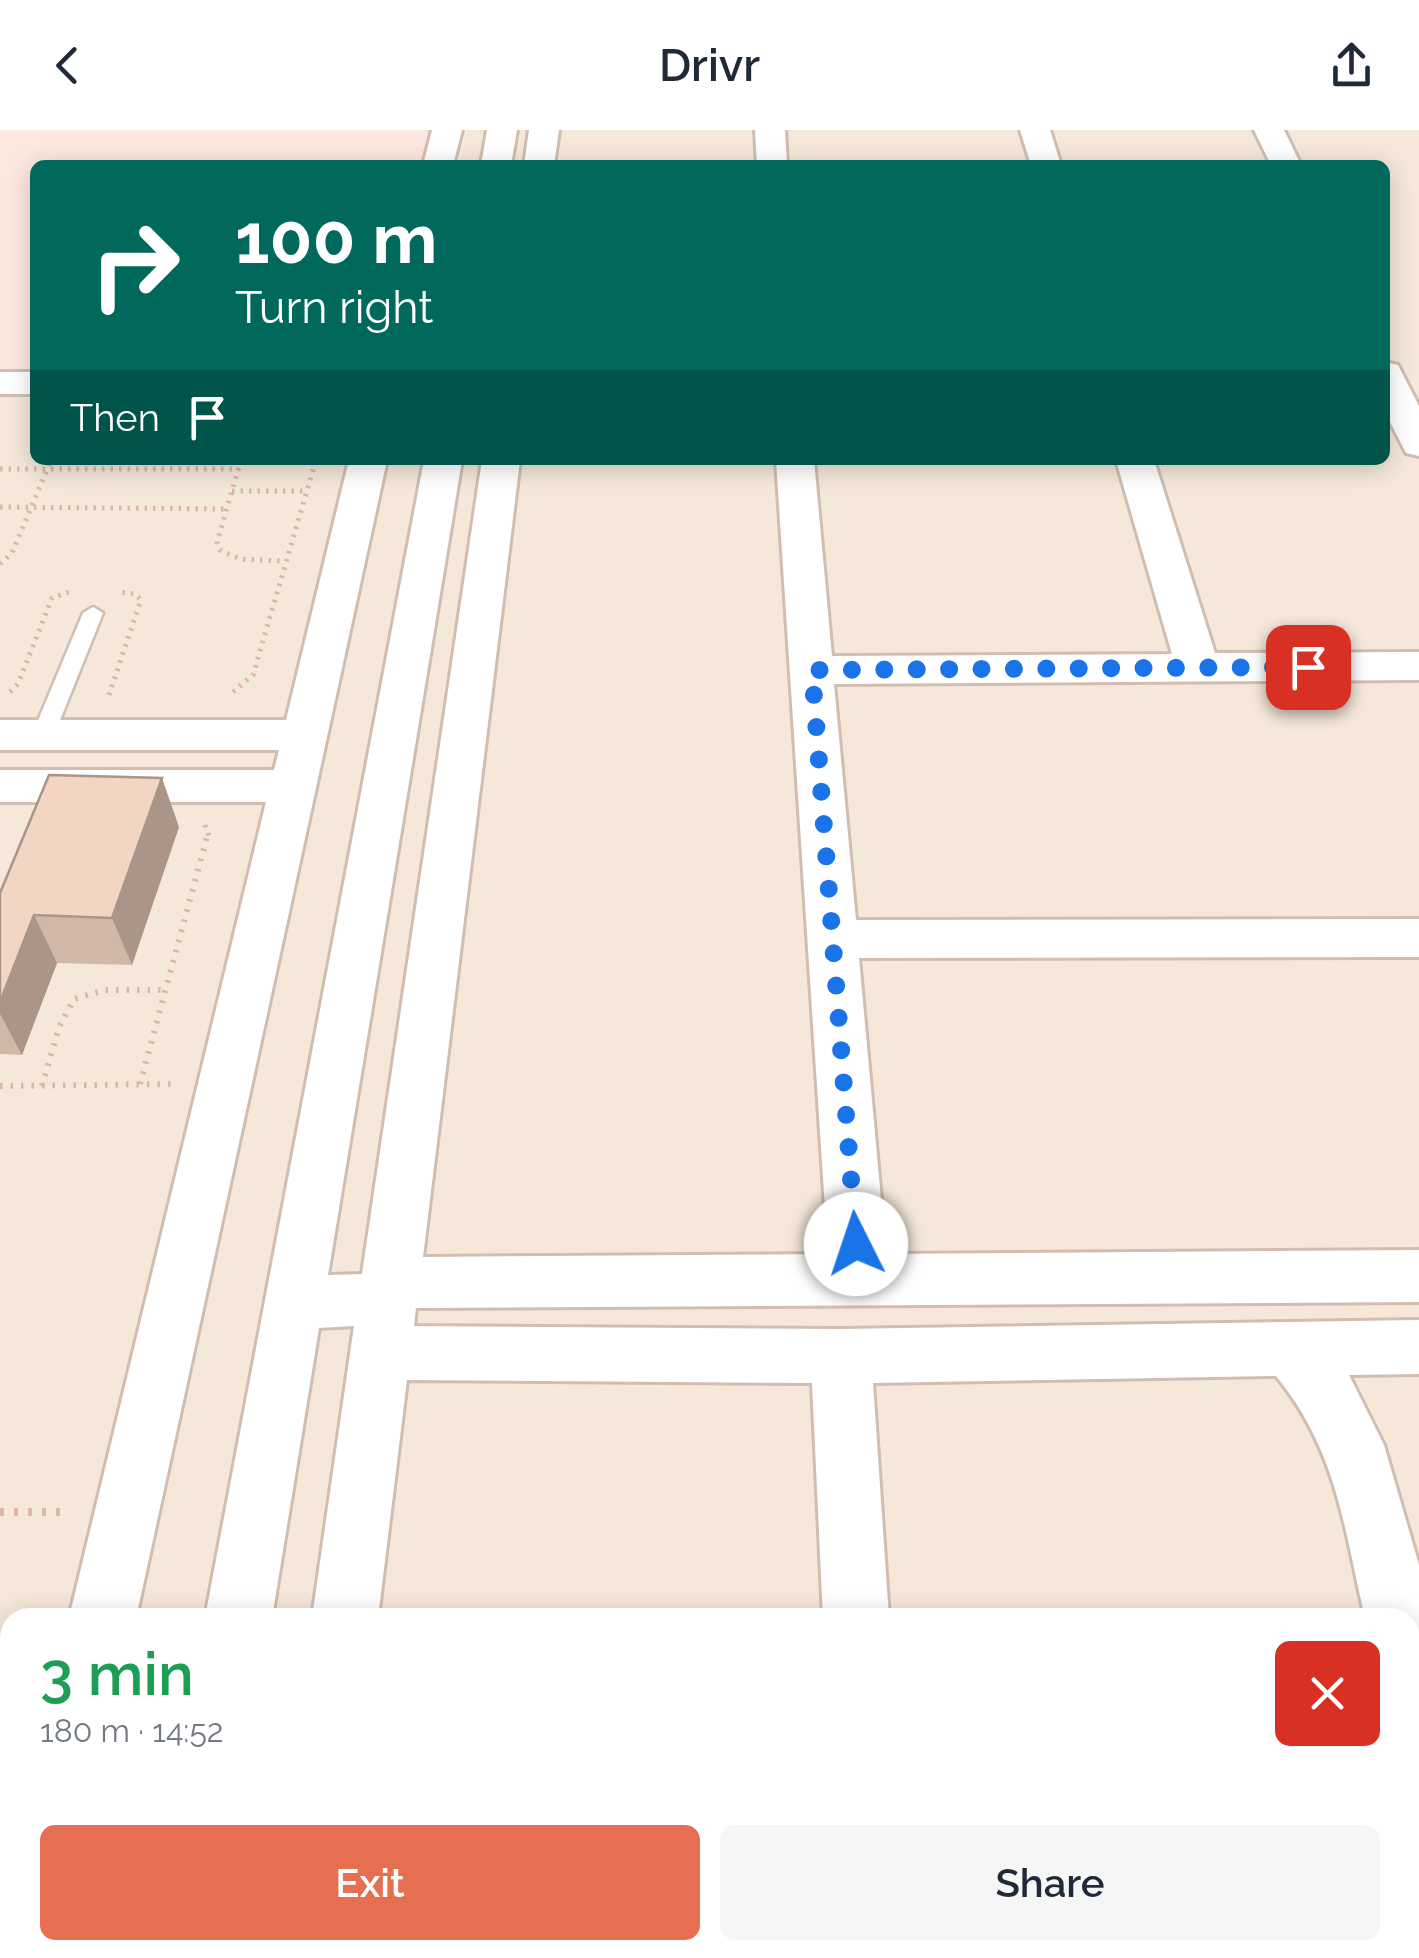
<!DOCTYPE html>
<meta charset="utf-8">
<style>
body{margin:0;font-family:Raleway,sans-serif;background:#f6f6f7;color:#1f2937;height:100vh;display:flex;flex-direction:column;font-size:38px;white-space:nowrap}
*{box-sizing:border-box;margin:0}
p{font-size:32px;color:#747a83}
.icon{flex:none;width:55px;height:55px;fill:none;stroke:currentColor;stroke-width:2;stroke-linecap:round;stroke-linejoin:round}
.map{position:relative;flex:1;overflow:hidden}
.sheet{position:absolute;left:0px;top:1478px;width:1420px;height:352px;display:flex;flex-direction:column;background:#fff;border-radius:30px 30px 0 0;box-shadow:0 5px 25px #0003}
.sheet>*{flex:none}
.top-card{position:absolute;left:30px;top:30px;width:1360px;height:305px;border-radius:15px;box-shadow:0 5px 25px #0003;background:#00695c;color:#fff;overflow:hidden}
.pin{position:absolute;display:grid;place-items:center;width:85px;height:85px;color:#fff;margin:-42px;border-radius:20px;box-shadow:0 5px 15px #0006}
.me{position:absolute;width:110px;margin:-55px;rotate:356deg;stroke-linejoin:round;filter:drop-shadow(0 0 8px #0008)}
.turn{display:flex;align-items:center;gap:35px;height:210px;padding:0 40px;font-size:45px}
.turn .icon{width:130px;height:130px;stroke-width:2.5}
.turn b{display:block;font-size:70px;line-height:85px}
.then{display:flex;align-items:center;height:95px;padding:0 40px;background:#0003;gap:20px;font-size:38px}
.round{display:grid;place-items:center;flex:none;width:105px;height:105px;border-radius:15px;background:#f6f6f7}
.headline{display:flex;align-items:center;justify-content:space-between;height:170px;padding:0 40px}
h1{font-size:60px;font-weight:600;line-height:75px;color:#1e9e55}
.cta{display:flex;gap:20px;margin-top:auto;padding:20px 40px}
.cta a{flex:1;height:115px;border-radius:15px;background:#e76f51;color:#fff;font-size:40px;font-weight:600;line-height:115px;text-align:center}
.cta a+a{background:#f6f6f7;color:#1f2937}
header{display:flex;justify-content:space-between;align-items:center;height:130px;padding:0 40px;background:#fff;font-size:45px;font-weight:600}
.map>svg:first-child{display:block}
</style>
<header><svg class="icon" aria-label="back" viewBox="0 0 24 24"><path d="M15 5l-7 7 7 7"/></svg>Drivr<svg class="icon" aria-label="share" viewBox="0 0 24 24"><path d="M12 15V3M7 8l5-5 5 5M5 13v7h14v-7"/></svg></header>
<div class="map">
<svg width="1419" height="1828" viewBox="0 0 1419 1828">
<rect width="100%" height="100%" fill="#fdf6ec"/>
<path fill="#f5e8da" fill-rule="evenodd" d="M0,0H1419V1828H0ZM35,35H1385V330H35ZM10,1488H1410V1820H10Z"/>
<path fill="#fde8e0" d="M0,0H467L460,35H35V240H0Z"/>
<g fill="none" stroke-linecap="round" stroke-linejoin="round">
<g stroke="#d1beb0" stroke-width="5">
<path id="lane" d="M93,477L103,483L54,605L51,610H35L32,605L83,483Z"/>
</g>
<g stroke="#d1beb0" stroke-width="6">
<path id="street" d="M432,0H462L453,35H423Z
M487,0H517L511,35H481Z
M529,0H559L554,35H524Z
M755,0H785L787,35H757Z
M1020,0H1050L1061,35H1031Z
M1254,0H1284L1301,35H1271Z
M1385,232L1398,235L1419,276V326L1406,323L1385,282Z
M0,242H35V264H0Z
M349,330H387L136,1488H69L266,672H0V640H274L279,620H0V590H286Z
M424,330H462L328,1145L362,1144L482,330H520L423,1127L828,1124L776,330H814L832,526L1172,524L1116,330H1154L1215,523L1419,522V550L834,554L856,790L1419,789V827L859,828L886,1124L1419,1120V1172L416,1178L414,1196L841,1199L1419,1190V1244L1349,1245L1384,1315L1419,1435V1596L1410,1593V1488H1365C1344,1398 1337,1320 1276,1246L873,1253L889,1488H823L812,1253L407,1250L378,1488H312L354,1196L319,1198L272,1488H205Z
M10,1789V1820H64L62,1828H0V1793Z
M141,1820H217L216,1828H140Z
M261,1820H337L336,1828H260Z
M838,1820H914V1828H838Z"/>
</g>
<path stroke="#d9b8a5" stroke-width="5" stroke-dasharray="2.5 6" stroke-linecap="butt" d="M241,330L217,412L220,420L240,429L284,431
M0,339H239
M232,361H306
M0,377L226,379
M0,434L12,423L51,330
M10,562L18,554L52,468L69,462
M233,562L253,545L316,330
M109,565L141,470L135,464L117,462
M205,695L209,706"/>
<path stroke="#d9b8a5" stroke-width="6" stroke-dasharray="2.5 8" stroke-linecap="butt" d="M140,954L208,703
M0,956L173,954
M42,956L59,897L74,869L105,860H166"/>
<path stroke="#d9b8a5" stroke-width="8" stroke-dasharray="4 10" stroke-linecap="butt" d="M0,1382H70"/>
<use href="#lane" fill="#fff" fill-rule="evenodd"/>
<use href="#street" fill="#fff" fill-rule="evenodd"/>
</g>
<path fill="#d1b7a8" d="M179,697L132,835L57,833L22,925L0,924V763Z"/>
<path fill="#aa9588" d="M162,648L179,697L132,835L112,788Z
M34,785L57,833L22,925L0,884V872Z"/>
<path fill="#f3d5c3" stroke="#aa9588" stroke-width="2.5" d="M49,645L162,648L112,788L34,785L0,872V763Z
M573,1820H776V1828H573Z"/>
<g fill="none" stroke-linecap="round" stroke-linejoin="round">
<path stroke="#1a73e8" stroke-width="18" stroke-dasharray="0 32.4" d="M856,1114L812,540L1308,537"/>
</g>
</svg>
<div class="pin" style="left:1308px;top:537px;background:#d93025"><svg class="icon" aria-label="arrive" viewBox="0 0 24 24"><path d="M6 21V4h12l-3 4 3 4H6"/></svg></div>
<svg class="me" style="left:856px;top:1114px" viewBox="-20 -20 40 40"><circle r="19" fill="#fff"/><path d="M0-13L10 11 0 6-10 11z" fill="#1a73e8"/></svg>
<div class="top-card">
<div class="turn"><svg class="icon" aria-label="right" viewBox="0 0 24 24"><path d="M7 20v-9h11M14 6l5 5-5 5"/></svg><div><b>100 m</b>Turn right</div></div>
<div class="then">Then<svg class="icon" aria-label="arrive" viewBox="0 0 24 24"><path d="M6 21V4h12l-3 4 3 4H6"/></svg></div>
</div>
<section class="sheet">
<div class="headline"><div><h1>3 min</h1><p>180 m · 14:52</p></div><a class="round" style="background:#d93025;color:#fff"><svg class="icon" aria-label="close" viewBox="0 0 24 24"><path d="M6 6l12 12M18 6L6 18"/></svg></a></div>
<div class="cta"><a>Exit</a><a>Share</a></div>
</section>
</div>
